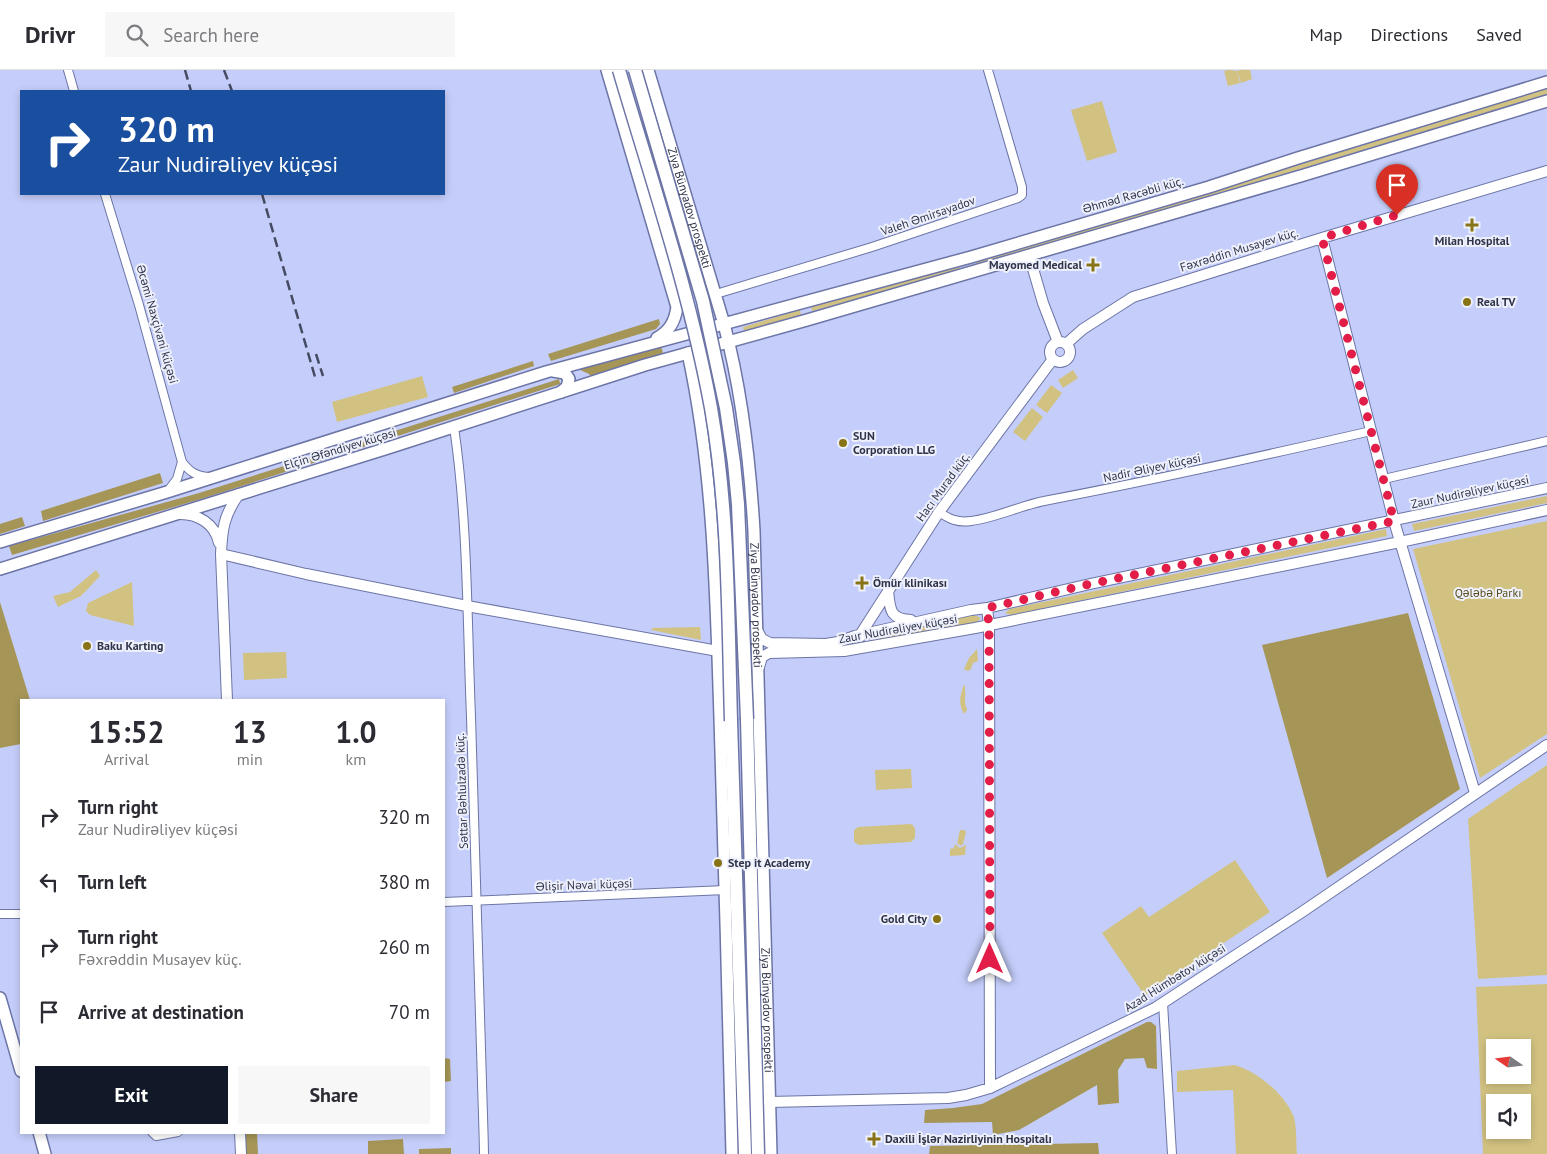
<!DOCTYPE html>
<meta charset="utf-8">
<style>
body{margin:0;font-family:"PT Sans",sans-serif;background:#f7f7f7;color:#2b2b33;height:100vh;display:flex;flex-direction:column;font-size:19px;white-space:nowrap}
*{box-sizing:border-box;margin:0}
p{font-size:16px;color:#7c7c81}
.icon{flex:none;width:28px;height:28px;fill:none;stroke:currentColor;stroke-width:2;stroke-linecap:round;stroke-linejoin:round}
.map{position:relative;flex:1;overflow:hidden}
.details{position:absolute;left:20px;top:629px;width:425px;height:435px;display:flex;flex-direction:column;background:#fff;border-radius:0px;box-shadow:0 2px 8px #0003}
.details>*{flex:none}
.banner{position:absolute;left:20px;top:20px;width:425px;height:105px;border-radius:0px;box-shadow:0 2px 8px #0003;background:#1a4fa0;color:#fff;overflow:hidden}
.needle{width:32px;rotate:284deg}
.tools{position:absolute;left:1486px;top:969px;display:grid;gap:10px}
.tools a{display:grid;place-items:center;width:45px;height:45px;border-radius:0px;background:#fff;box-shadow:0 2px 8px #0003;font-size:25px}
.pin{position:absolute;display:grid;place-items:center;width:42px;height:42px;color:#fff;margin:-51px -21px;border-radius:50% 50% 50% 0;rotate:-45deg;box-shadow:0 0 5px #0007}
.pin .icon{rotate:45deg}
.me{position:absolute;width:55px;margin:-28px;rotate:0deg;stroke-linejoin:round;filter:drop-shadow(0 0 4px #0008)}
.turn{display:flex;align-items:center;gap:18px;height:105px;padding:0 15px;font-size:22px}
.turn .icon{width:65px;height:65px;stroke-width:2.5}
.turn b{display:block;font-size:35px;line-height:42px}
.eta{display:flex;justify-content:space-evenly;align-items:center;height:85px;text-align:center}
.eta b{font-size:30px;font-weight:600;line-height:35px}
.cta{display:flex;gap:10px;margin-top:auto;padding:10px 15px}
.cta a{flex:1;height:58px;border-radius:0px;background:#111827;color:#fff;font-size:20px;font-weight:600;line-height:58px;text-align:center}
.cta a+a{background:#f7f7f7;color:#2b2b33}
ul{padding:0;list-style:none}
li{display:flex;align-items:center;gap:15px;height:65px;padding:0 15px}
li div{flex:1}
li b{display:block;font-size:19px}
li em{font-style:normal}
header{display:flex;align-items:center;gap:30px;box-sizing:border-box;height:70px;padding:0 25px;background:#fff;border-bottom:1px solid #e1e1e2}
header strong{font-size:24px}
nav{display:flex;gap:28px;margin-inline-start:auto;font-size:18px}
.search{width:350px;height:45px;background:#f7f7f7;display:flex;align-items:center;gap:12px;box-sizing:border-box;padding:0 18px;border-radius:0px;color:#7c7c81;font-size:19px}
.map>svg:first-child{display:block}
</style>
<header>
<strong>Drivr</strong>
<div class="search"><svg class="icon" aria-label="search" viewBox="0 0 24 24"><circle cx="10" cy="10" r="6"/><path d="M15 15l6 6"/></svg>Search here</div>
<nav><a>Map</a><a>Directions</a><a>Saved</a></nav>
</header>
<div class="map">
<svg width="1547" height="1084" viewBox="0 0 1547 1084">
<rect width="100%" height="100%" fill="#c5cefa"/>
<path fill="#d2c282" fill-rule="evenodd" d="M1229,0L1237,1L1240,13L1228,16L1224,1Z
M1240,0H1250L1252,9L1241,13L1237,1Z
M1547,16V24L978,197L976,192Z
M1102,31L1117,82L1087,91L1071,40Z
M959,196L960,201L812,241L811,236Z
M800,240L801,245L744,261L743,257Z
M1073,300L1078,308L1063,318L1058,310Z
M422,306L428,327L337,352L332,332Z
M1051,315L1062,323L1047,343L1036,335Z
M1032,338L1043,347L1025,371L1013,362Z
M1547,426V433L1414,461L1412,454Z
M1547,451V664L1480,708L1413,479Z
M1386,459L1387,466L1011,545L1005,543L1010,539Z
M96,500L100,506L81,526L58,537L53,526L70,522Z
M132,512L134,556L90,545L86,541L88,533Z
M974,545L981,548L976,553L879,572L870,565Z
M700,557L701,570L651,560L652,558Z
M977,579L978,591L973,593L971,599L968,601L964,599L969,588Z
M286,582L287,608L244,610L243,583Z
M964,614C967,623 963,630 967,640L964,644C958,633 960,626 964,614Z
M1547,695V905L1478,909L1468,749Z
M911,699L912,718L876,720L875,700Z
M910,754L913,755L915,759V768L911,772L859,775L854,772V760L858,757Z
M960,760H964L966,762L963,774L961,776L957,773Z
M955,774L960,778L966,775L965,785L950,786V779L954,778Z
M1235,790L1270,842L1145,926L1102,863L1141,836L1149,847Z
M1547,914V1084H1483L1476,917ZM1495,978H1522V1005H1495ZM1495,1032H1522V1060H1495Z
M1235,995C1258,1002 1283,1023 1293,1045C1297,1053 1296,1074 1297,1084H1236L1233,1020L1177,1022V1001Z"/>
<path fill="#a59557" d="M659,249L660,254L656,259L551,291L548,284Z
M661,276L663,283L591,307L589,304L578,299Z
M533,291L534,296L454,323L452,317Z
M559,309L560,314L201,429L12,485L9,476L199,423Z
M160,403L163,413L43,451L41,441Z
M22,447L25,456L0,464V454Z
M0,532L30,630H21V674L0,678Z
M1408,543L1460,719L1327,808L1262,575Z
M1147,952H1151L1156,956L1157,999L1147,998L1144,988L1125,989L1118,1000L1119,1033L1098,1035L1097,1015L1019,1060L993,1065L992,1052L924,1053L925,1040L953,1038L982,1034Z
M444,988L450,989L451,1011L444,1012Z
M244,1063H257L258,1084H245Z
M403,1069L404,1084H368V1071Z
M1098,1073L1099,1084H929L930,1076Z
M451,1078V1084H419V1079Z"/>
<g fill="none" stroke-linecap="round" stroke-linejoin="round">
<g stroke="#6c75a6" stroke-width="10">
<path id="minor" d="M68,0L74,21
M105,124L139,235L182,392C190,402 196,406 208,407
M716,224L872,177L1018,128L1022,125V117L988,0
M454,357C468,452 467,550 471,647C476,792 481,938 484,1084
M1384,409L1547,371
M168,421L177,409L182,392
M939,442C949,449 958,453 971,451C996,448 1019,436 1044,431C1154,410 1263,386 1371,361
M444,832L726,820
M0,844H21
M1163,933L1172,1084
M152,1062L156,1066L178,1062"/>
</g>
<g stroke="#6c75a6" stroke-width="12">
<path id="tertiary" d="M1322,168L1394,451L1475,723
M1029,185L1043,233L1058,272
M1050 282a10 10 0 1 1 20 0a10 10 0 1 1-20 0Z
M1066,274L1083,259L1133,227L1322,168L1547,101
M178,444C198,443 215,454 219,473
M221,484L306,504L467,536L718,581
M888,521C890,540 890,549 911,550
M987,538L989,555L990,1018
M757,560L762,569L770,573L826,574L838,572L855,566L971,540L987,538L1090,514L1547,418
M860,567V565L939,442L1053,289
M759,597L762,587L769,583L844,581L975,558L1400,472L1547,440
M227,630L221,484C222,459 224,445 239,424
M769,1032L948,1028L966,1025L990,1018L1155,938L1302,842L1547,675
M240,1062L241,1084"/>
</g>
<g stroke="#6c75a6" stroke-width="14">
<g id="secondary">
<path d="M607,0L677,237C675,251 670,261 657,268"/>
<path id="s1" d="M648,0L724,254C742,321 750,392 754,461L771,1084"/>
<path d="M688,283C714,403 716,526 720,648C724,793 729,939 732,1084"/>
<path d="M553,301L565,303L569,309L567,317L561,322"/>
<path d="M0,472L167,422L546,302L971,187L1209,117L1298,88L1547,12"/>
<path d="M0,499L388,378L645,295L807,250L1304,105L1547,31"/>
<path d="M0,928L21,1001"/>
<path d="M39,1062L45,1084"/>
</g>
</g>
<g stroke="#6c75a6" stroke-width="15">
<path id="primary" d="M747,649L758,1084
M731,651L745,1084"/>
</g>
<use href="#minor" stroke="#fff" stroke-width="8"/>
<use href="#tertiary" stroke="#fff" stroke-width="10"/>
<use href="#secondary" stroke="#fff" stroke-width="11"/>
<use href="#primary" stroke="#fff" stroke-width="12"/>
<path stroke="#464b64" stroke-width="2.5" stroke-dasharray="10 5" stroke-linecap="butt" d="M185,0L191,21
M224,0L232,21
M262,124L315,307
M316,284L323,306"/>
<g stroke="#6c75a6" stroke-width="15" stroke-linecap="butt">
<path id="primary-bridge" d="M619,0C652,112 690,223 711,338C729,441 728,547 731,651
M635,0L703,231L726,338L734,393L738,434L747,649"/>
</g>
<use href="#primary-bridge" stroke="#fff" stroke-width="12"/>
</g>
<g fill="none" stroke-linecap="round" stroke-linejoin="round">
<path stroke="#e11d48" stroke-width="9" stroke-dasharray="0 16.2" d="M990,889L989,555L987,538L1090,514L1394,451L1322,168L1397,145"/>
</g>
<g fill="#887316" stroke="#eef1fc" stroke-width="2">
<path d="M1469.5 147.5h5v5h5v5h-5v5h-5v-5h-5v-5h5z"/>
<path d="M1090.5 187.5h5v5h5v5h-5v5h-5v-5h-5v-5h5z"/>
<circle cx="1467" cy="232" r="5"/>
<circle cx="843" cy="373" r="5"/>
<path d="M859.5 505.5h5v5h5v5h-5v5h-5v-5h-5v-5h5z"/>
<circle cx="87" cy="576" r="5"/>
<circle cx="718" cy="793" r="5"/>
<circle cx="937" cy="849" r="5"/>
<path d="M871.5 1061.5h5v5h5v5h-5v5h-5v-5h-5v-5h5z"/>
</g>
<g text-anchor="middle" stroke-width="4" stroke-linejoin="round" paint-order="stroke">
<g font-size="12" fill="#30344a" stroke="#eef1fc">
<text transform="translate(1133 125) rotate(-16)" y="4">Əhməd Rəcəbli küç.</text>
<text dy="4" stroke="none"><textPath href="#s1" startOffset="144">Ziya Bünyadov prospekti</textPath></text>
<text transform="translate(928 146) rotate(-19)" y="4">Valeh Əmirsayadov</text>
<text transform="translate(1239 180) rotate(-17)" y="4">Fəxrəddin Musayev küç.</text>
<text transform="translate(157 254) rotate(74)" y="4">Əcəmi Naxçivani küçəsi</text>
<text transform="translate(340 379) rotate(-17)" y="4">Elçin Əfəndiyev küçəsi</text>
<text transform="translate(1152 398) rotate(-12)" y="4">Nadir Əliyev küçəsi</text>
<text transform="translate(943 417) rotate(-54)" y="4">Hacı Murad küç.</text>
<text transform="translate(1470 422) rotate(-12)" y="4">Zaur Nudirəliyev küçəsi</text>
<text dy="4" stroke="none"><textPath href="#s1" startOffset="549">Ziya Bünyadov prospekti</textPath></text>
<text transform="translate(898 559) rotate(-10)" y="4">Zaur Nudirəliyev küçəsi</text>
<text transform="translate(462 721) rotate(-92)" y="4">Səttar Bəhlulzadə küç.</text>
<text transform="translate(584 815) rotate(-2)" y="4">Əlişir Nəvai küçəsi</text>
<text transform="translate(1175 908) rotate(-32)" y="4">Azad Hümbətov küçəsi</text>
<text dy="4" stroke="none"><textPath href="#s1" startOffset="954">Ziya Bünyadov prospekti</textPath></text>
</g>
<g font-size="12" font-weight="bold" fill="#30344a" stroke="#eef1fc" text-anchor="start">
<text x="1472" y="175" text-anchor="middle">Milan Hospital</text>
<text x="1082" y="199" text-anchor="end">Mayomed Medical</text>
<text x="1477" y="236">Real TV</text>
<text x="853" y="370">SUN<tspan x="853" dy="14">Corporation LLG</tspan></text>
<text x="873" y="517">Ömür klinikası</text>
<text x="97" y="580">Baku Karting</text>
<text x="728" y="797">Step it Academy</text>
<text x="927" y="853" text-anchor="end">Gold City</text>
<text x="885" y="1073">Daxili İşlər Nazirliyinin Hospitalı</text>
</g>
<g font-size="12" fill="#594d1c" stroke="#eef1fc">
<text x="1488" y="527">Qələbə Parkı</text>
</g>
</g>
</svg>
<div class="tools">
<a><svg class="needle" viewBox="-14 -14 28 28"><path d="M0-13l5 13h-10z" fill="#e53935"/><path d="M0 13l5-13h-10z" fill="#7c7c81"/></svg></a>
<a><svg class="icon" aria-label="sound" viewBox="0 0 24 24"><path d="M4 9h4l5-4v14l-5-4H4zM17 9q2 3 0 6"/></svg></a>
</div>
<div class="pin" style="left:1397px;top:145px;background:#d93025"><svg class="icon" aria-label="arrive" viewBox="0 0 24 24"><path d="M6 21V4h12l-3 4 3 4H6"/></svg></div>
<svg class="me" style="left:990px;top:889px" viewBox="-20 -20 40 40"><path d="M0-17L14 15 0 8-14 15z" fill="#e11d48" stroke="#fff" stroke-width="4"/></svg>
<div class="banner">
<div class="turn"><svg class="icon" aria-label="right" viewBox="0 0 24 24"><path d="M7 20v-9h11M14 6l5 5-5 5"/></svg><div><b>320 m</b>Zaur Nudirəliyev küçəsi</div></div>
</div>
<section class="details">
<div class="eta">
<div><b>15:52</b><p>Arrival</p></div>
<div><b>13</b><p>min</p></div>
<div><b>1.0</b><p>km</p></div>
</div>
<ul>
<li><svg class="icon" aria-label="right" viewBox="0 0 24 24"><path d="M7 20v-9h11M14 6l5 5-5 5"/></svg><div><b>Turn right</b><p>Zaur Nudirəliyev küçəsi</p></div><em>320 m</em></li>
<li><svg class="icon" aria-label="left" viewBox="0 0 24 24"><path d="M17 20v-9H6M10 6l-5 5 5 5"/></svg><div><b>Turn left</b></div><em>380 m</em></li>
<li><svg class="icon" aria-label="right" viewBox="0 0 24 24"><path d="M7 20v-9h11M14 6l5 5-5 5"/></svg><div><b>Turn right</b><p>Fəxrəddin Musayev küç.</p></div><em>260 m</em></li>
<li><svg class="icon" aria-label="arrive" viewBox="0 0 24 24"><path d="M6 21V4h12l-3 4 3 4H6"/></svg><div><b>Arrive at destination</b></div><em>70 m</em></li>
</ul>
<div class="cta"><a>Exit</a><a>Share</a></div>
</section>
</div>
